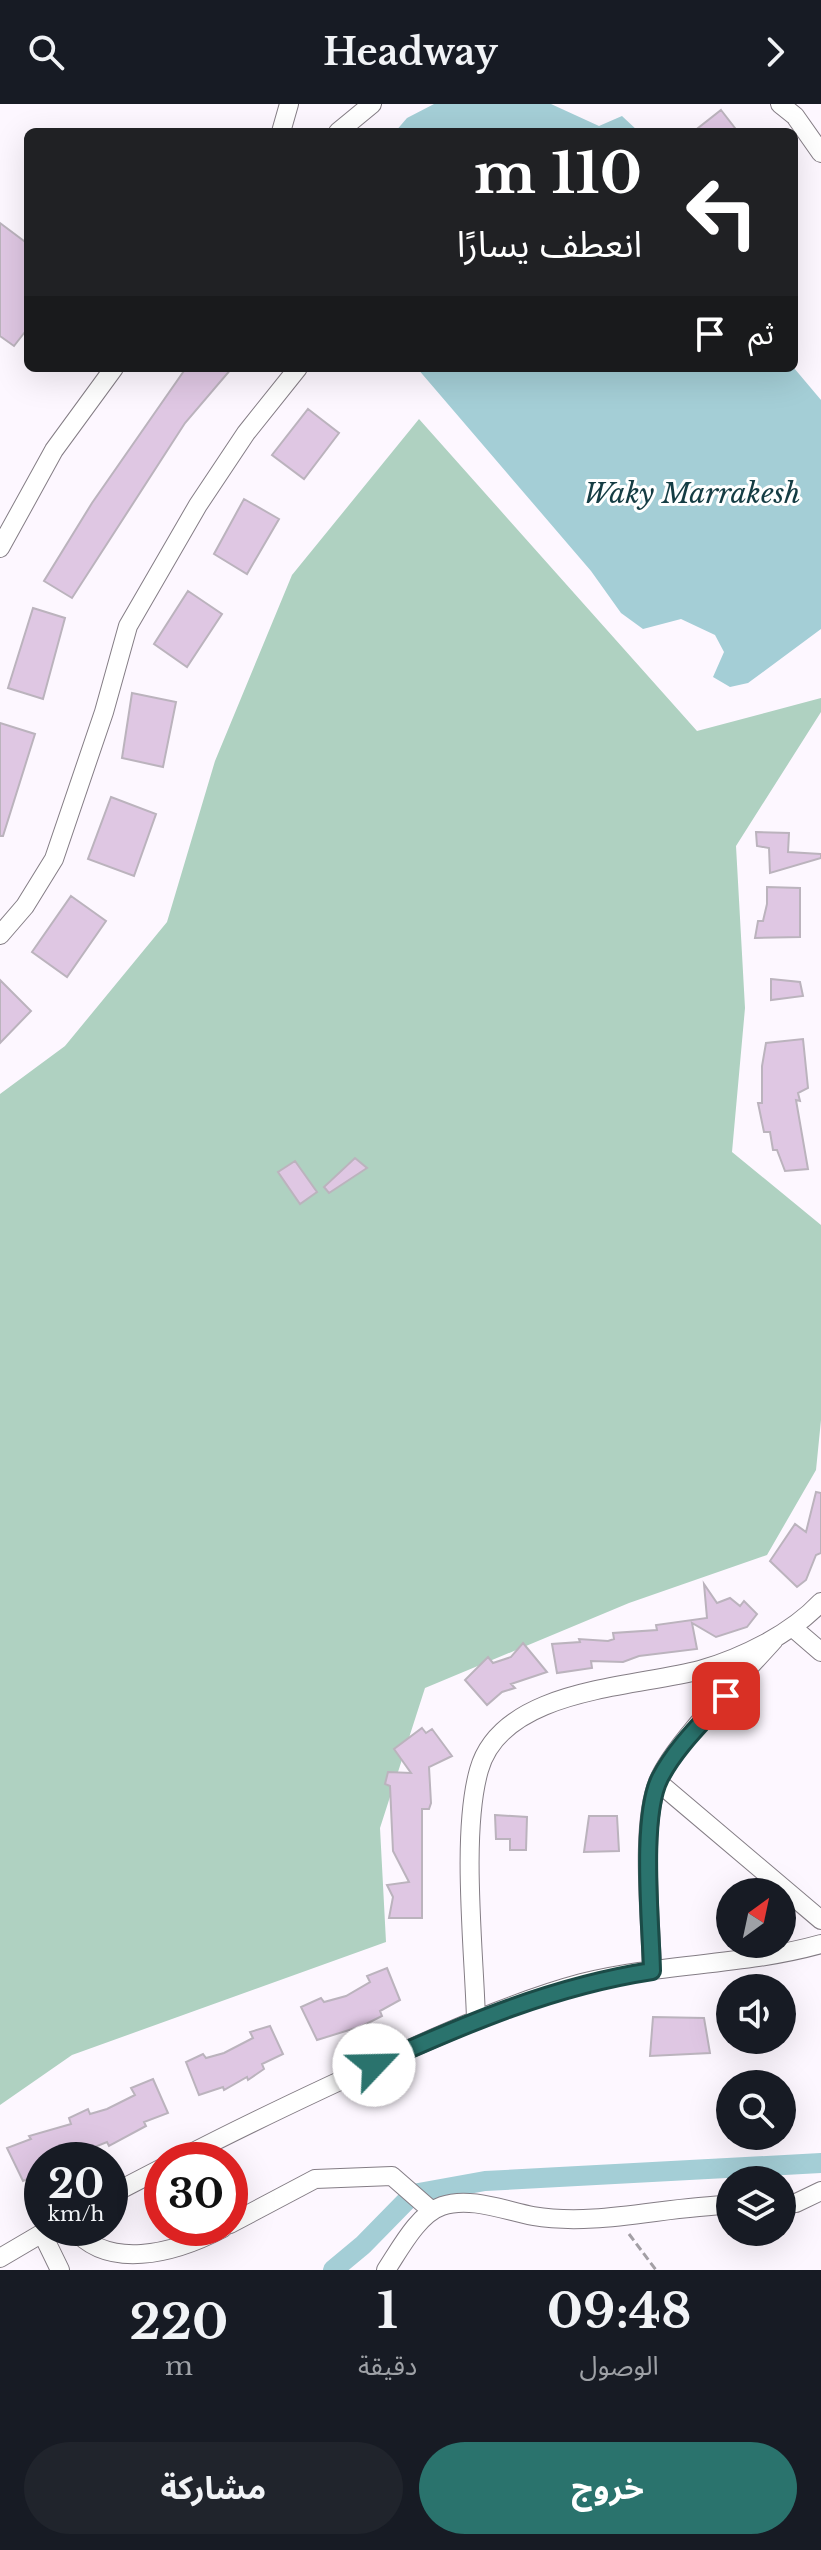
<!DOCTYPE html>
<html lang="ar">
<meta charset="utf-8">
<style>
body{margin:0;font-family:"Libre Baskerville","Noto Sans Arabic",serif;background:#20242c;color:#f1f3f6;direction:rtl;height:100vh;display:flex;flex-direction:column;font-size:30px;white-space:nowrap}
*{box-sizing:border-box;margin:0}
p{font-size:26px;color:#9ea1a6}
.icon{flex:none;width:44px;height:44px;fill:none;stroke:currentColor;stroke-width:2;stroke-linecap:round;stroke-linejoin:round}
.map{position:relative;height:2166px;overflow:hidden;direction:ltr}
.drawer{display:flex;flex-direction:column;background:#171b24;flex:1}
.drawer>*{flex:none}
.hud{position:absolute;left:24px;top:24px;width:774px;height:244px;border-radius:12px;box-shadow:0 8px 32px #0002;direction:rtl;background:#202124;color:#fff;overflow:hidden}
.needle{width:52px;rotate:33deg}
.fabs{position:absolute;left:716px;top:1774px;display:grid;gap:16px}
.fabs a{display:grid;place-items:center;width:80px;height:80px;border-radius:50%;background:#171b24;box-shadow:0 8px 32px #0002;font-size:40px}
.speed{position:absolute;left:24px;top:2038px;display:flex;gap:16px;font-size:40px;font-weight:700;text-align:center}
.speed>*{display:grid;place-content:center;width:104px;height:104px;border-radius:50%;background:#171b24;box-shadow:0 8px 32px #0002;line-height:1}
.speed small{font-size:20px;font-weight:400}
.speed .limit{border:12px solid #d22;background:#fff;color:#111}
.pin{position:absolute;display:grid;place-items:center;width:68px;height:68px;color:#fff;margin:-34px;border-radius:16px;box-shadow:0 4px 12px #0006}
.me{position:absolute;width:88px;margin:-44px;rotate:66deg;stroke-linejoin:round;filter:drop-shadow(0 0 6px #0008)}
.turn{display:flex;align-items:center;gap:28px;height:168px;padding:0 24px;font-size:36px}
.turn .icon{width:104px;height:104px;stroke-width:2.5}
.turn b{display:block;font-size:56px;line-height:68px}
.then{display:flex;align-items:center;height:76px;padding:0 24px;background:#0003;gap:16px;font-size:30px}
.eta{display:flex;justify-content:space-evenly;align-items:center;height:136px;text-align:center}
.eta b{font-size:48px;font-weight:700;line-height:56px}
.cta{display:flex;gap:16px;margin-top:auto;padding:16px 24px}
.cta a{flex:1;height:92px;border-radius:48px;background:#2a736d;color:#fff;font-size:32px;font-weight:700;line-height:92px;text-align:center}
.cta a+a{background:#20242c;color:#f1f3f6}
header{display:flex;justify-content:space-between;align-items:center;height:104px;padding:0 24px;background:#171b24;font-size:36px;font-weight:700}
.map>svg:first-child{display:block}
</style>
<header><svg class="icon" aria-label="forward" viewBox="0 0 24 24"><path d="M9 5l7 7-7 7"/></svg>Headway<svg class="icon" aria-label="search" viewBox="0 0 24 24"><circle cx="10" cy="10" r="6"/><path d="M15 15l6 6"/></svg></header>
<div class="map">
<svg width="821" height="2166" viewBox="0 0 821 2166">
<rect width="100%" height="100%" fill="#fdf7ff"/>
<path fill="#afd1c1" d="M419,315L697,627L821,594V608L736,742L745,904L732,1048L821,1121V1316L816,1366L767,1451L629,1499L425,1584L380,1724L386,1838L72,1951L0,2001V990L65,942L167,818L215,657L292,471Z"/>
<path fill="#a4ced6" d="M434,0H551L599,22L622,12L639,28H395L407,14Z
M417,264H794L821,296V525L748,579L730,583L713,573L724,548L715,531L681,515L643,525L621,509L591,467Z"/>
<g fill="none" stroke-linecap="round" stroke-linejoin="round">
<path stroke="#a4ced6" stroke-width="20" d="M333,2166L363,2141L413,2090L485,2077L821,2059"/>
</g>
<path fill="#dfc7e3" stroke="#bbb3bd" stroke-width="2" d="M721,6L738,28H693Z
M0,119L28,140V224L14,242L0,232Z
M186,264H232L185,319L72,494L44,477L92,399Z
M308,305L339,329L304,375L272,351Z
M244,395L279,415L247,470L214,450Z
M188,487L222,510L187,563L154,540Z
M33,504L65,514L43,595L8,584Z
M132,589L176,598L163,663L122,654Z
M0,619L35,630L3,732H0Z
M111,693L156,710L134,772L88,755Z
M756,728L789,729L788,748L821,750V754L770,769L769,744L757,742Z
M767,783L800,784V833L755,834L758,817H763L767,800Z
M71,792L106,817L67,873L32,848Z
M771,875L800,878L803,892L771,896Z
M0,876L31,907L0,939Z
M803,935L808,984L798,989L800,997L796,996L808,1065L785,1067L777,1046H773L770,1028H764L758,999H762V962L766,939Z
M355,1054L367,1064L329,1089L324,1083Z
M295,1057L317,1088L300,1100L278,1068Z
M816,1388L821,1389V1449L816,1451L806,1476L797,1483L770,1457L795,1420L806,1428Z
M704,1480L717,1499L730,1494L740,1502L744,1497L757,1510L747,1523L716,1533L692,1519L697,1545L639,1552L623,1558L591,1557L592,1564L557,1569L552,1540L580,1538L579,1535L608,1537L614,1535L613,1529L657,1526L656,1521L707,1514Z
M523,1539L547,1568L511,1580L515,1584L502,1588L487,1601L465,1576L488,1553L493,1559L511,1553Z
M422,1624L426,1629L432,1625L452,1652L429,1663L431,1699L429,1705H422V1814H389L393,1793L387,1781L409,1778L393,1747L390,1682L385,1680L388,1668L411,1669L394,1645Z
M495,1711L527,1713L526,1746H510V1735H496Z
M589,1712H617L619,1747L584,1748Z
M387,1864L400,1896L380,1907L382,1912L362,1922L317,1936L301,1903L321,1894L324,1898L346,1892L370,1878L367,1872Z
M653,1913L704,1914L710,1949L650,1952Z
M270,1922L283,1950L262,1960L264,1965L248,1976L247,1973L224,1986L223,1983L199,1991L186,1958L203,1950L206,1954L224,1949L253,1934L250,1928Z
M153,1975L168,2009L144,2018L146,2022L109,2042L107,2038L62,2056H42V2069L23,2077L7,2044L31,2035L29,2032L71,2020L69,2014L88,2005L90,2010L107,2005L135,1991L131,1984Z"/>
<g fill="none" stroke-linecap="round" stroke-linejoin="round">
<g stroke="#847d85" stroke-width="20">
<path id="minor" d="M780,0L795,12L821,49
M281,28L289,0
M338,28L372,0
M0,444L54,346L114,264
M0,831L25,802L54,755L104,608L128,522L198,401L246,329L298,264
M792,1523L821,1548
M658,1678L821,1816
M652,1867C651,1816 640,1723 658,1678C672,1641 745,1569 774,1536
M476,1915C474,1847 461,1729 479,1666C502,1584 632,1584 700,1566C742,1554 791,1530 821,1498
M178,2056C253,2017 330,1981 407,1946C464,1921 522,1895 582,1879C661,1859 743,1862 821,1840
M110,2091L162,2064
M782,2100L796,2099L821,2087
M230,2120L315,2075L392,2072L432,2107
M73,2124C107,2166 172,2151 223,2124
M42,2129L60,2166
M0,2154L51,2124
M386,2166C400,2145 418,2110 442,2102C470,2092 506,2107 533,2112C597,2123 666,2102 730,2101"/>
</g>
<path stroke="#a39fa5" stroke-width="3" stroke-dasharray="8 4" stroke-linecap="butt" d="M629,2130L656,2166"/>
<use href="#minor" stroke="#fff" stroke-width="18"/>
</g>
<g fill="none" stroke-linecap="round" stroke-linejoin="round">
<g stroke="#1b4b47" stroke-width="20">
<path id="route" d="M374,1961C465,1920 553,1882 652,1867C651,1820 640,1713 660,1674C676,1643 703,1618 726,1592"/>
</g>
<use href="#route" stroke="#2a736d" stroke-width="14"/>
</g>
<g text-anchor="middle" stroke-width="6" stroke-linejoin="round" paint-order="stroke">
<g font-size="28" font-style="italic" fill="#143c43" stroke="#fff">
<text x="692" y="399">Waky Marrakesh</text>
</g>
</g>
</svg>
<div class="fabs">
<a><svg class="needle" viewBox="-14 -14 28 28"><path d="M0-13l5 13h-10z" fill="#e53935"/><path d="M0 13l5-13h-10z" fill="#9ea1a6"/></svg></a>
<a><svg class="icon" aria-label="sound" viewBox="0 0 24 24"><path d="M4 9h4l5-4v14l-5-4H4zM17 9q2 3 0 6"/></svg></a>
<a><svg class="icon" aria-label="search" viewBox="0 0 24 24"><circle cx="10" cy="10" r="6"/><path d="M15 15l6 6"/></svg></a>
<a><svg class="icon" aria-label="layers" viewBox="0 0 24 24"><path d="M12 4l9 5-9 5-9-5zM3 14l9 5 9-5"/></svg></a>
</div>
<div class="speed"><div>20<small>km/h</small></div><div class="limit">30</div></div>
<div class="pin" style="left:726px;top:1592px;background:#d93025"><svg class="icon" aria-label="arrive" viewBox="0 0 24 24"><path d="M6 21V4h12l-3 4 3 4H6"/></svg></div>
<svg class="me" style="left:374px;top:1961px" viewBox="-20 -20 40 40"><circle r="19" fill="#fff"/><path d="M0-13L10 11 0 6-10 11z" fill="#2a736d"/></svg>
<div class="hud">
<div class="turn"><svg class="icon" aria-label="left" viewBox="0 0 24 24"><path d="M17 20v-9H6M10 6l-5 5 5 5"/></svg><div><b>110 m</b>انعطف يسارًا</div></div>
<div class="then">ثم<svg class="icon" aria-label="arrive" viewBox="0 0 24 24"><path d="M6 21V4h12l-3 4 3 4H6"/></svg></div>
</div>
</div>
<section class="drawer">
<div class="eta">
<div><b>09:48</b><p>الوصول</p></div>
<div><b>1</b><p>دقيقة</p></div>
<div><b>220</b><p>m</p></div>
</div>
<div class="cta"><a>خروج</a><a>مشاركة</a></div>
</section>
